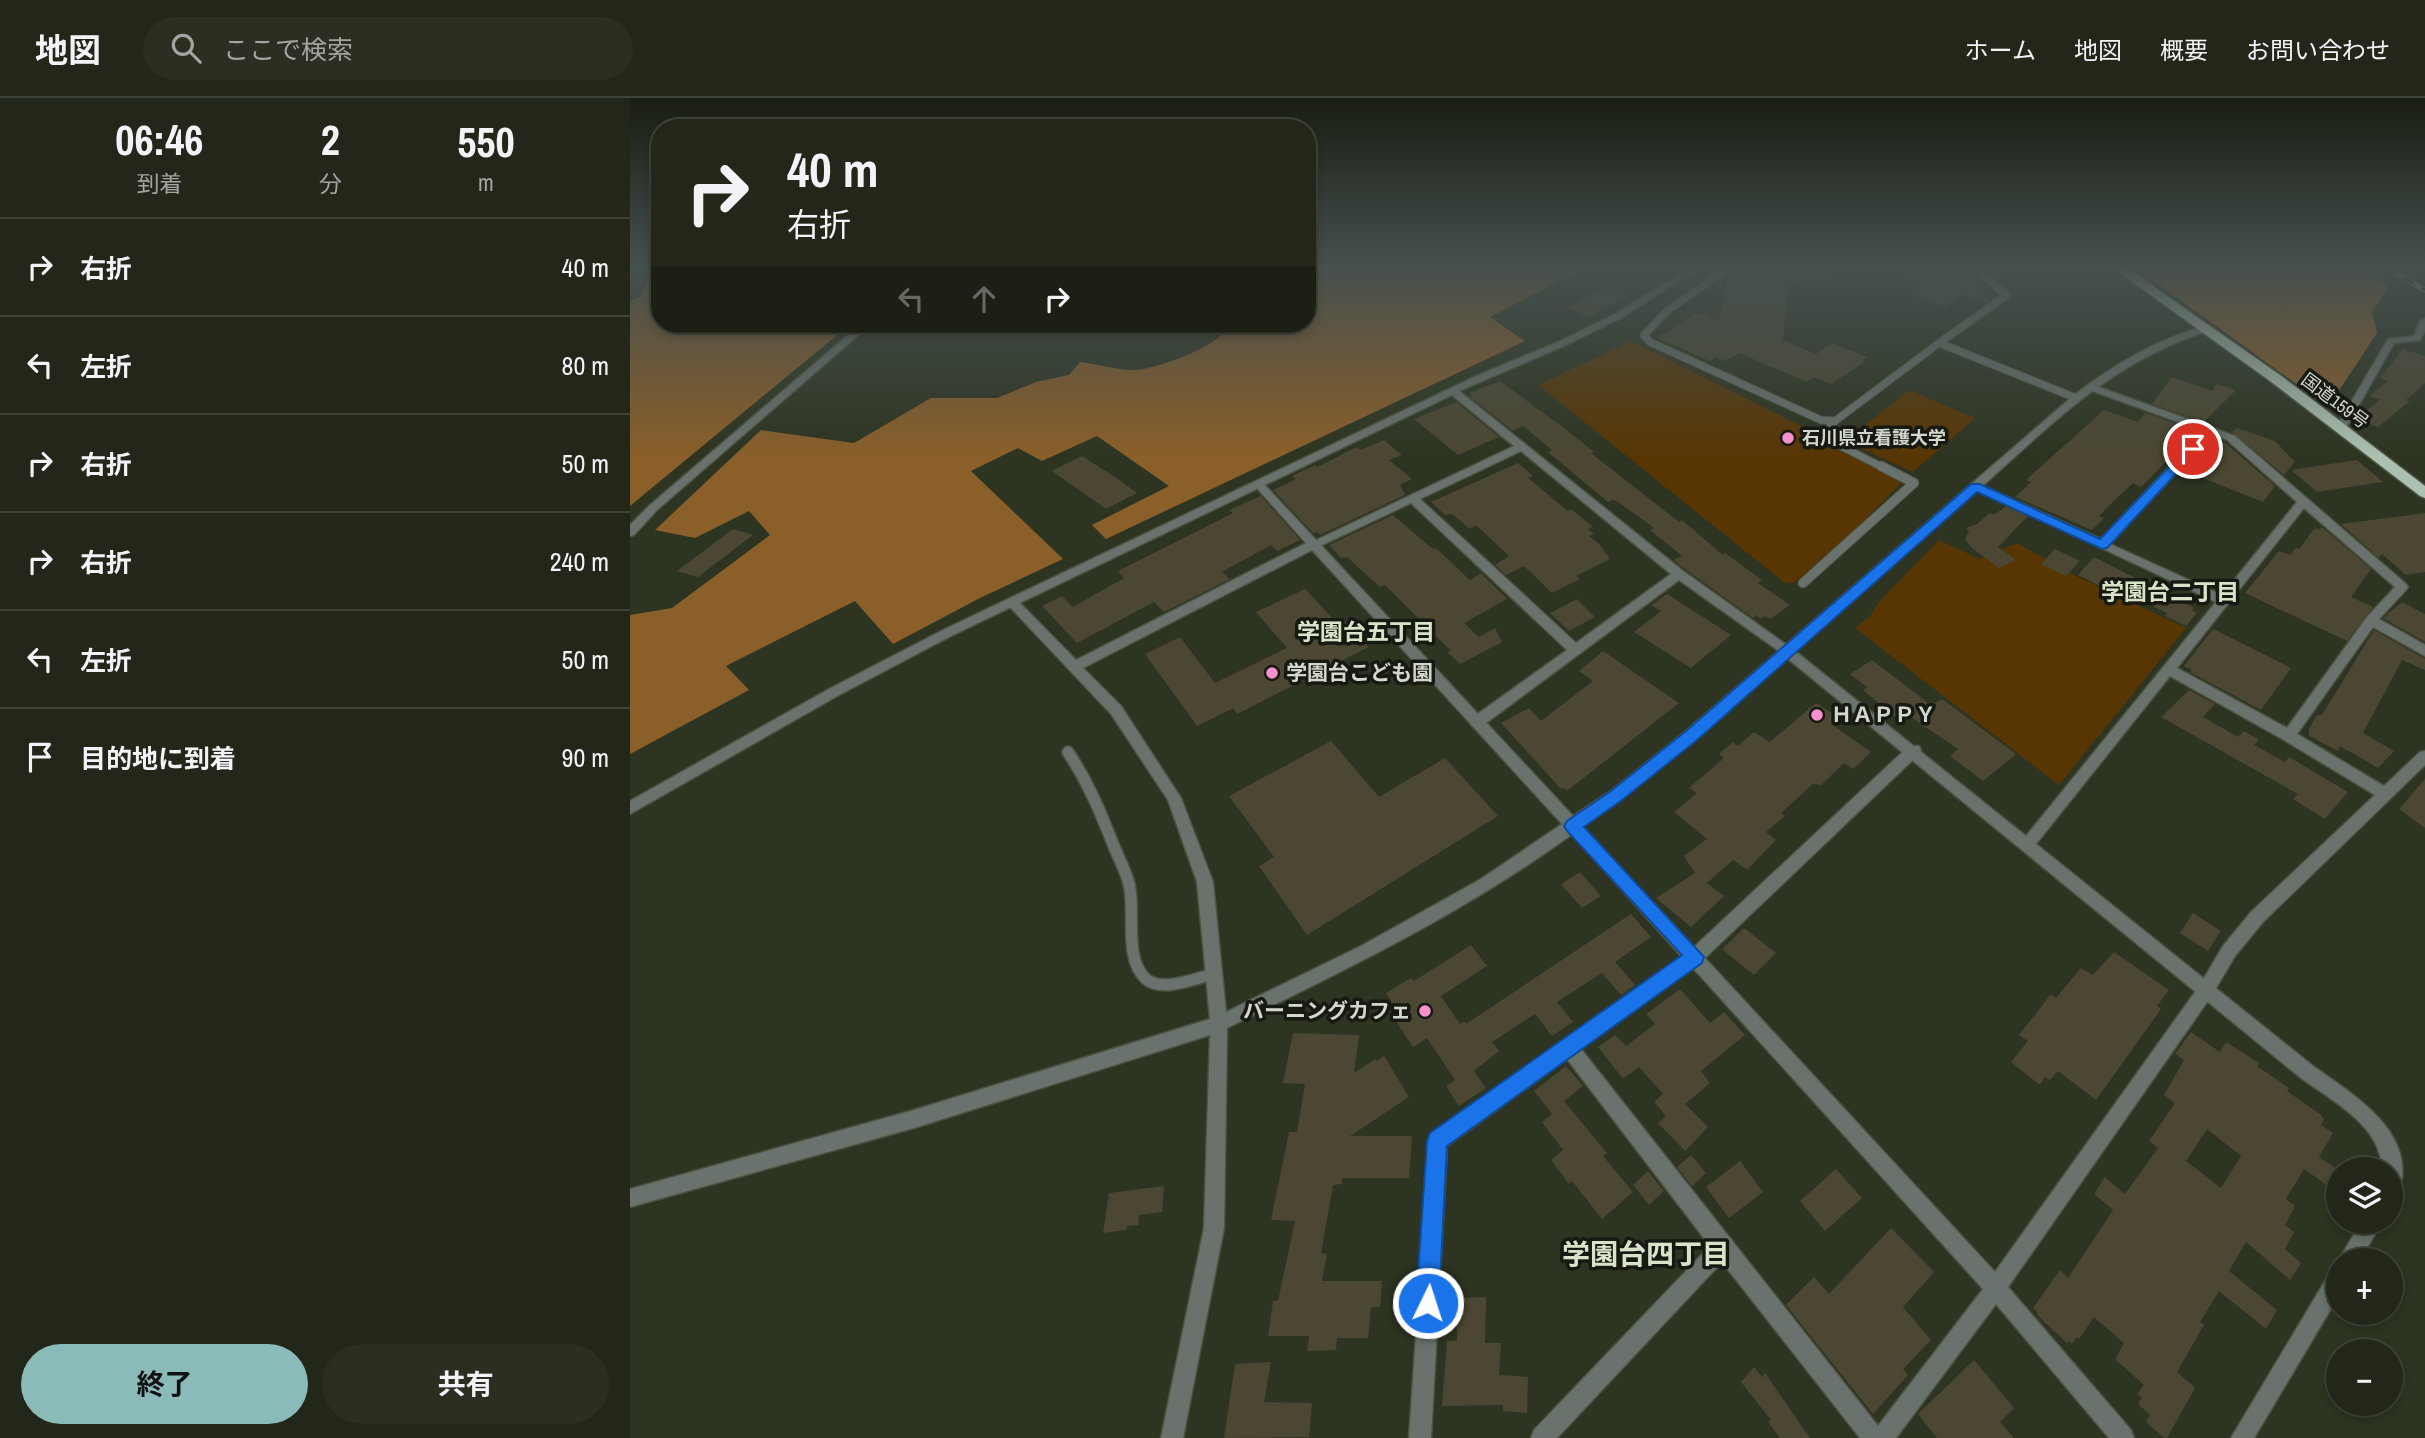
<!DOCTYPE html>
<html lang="ja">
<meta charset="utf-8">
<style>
body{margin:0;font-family:"Archivo Narrow","Noto Sans JP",sans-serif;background:#2a2f22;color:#f1f3f6;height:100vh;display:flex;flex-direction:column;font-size:26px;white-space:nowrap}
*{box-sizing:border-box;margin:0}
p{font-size:23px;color:#a2a5a2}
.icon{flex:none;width:38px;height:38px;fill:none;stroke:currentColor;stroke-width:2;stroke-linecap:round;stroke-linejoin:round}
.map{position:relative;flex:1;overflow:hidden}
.panel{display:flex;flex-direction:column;background:#222719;width:630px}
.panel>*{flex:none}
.top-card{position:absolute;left:21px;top:21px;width:665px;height:214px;border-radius:28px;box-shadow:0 4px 10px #0003,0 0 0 2px #3f4438;background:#222719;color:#f1f3f6;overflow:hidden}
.buttons{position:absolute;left:1696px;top:1059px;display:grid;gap:14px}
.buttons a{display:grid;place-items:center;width:77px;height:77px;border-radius:50%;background:#222719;box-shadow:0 4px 10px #0003,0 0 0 2px #3f4438;font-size:35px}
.pin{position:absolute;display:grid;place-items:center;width:60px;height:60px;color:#fff;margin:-30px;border:4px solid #fff;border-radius:50%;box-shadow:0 2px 7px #0007}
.me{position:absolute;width:77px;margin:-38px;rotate:4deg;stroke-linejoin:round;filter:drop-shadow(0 0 5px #0008)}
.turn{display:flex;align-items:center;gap:24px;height:147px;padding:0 21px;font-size:32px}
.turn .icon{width:91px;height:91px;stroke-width:2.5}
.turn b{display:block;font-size:49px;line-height:60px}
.lanes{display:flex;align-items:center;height:66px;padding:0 21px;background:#0003;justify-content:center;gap:35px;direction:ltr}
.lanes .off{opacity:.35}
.eta{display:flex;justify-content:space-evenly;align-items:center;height:119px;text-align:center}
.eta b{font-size:42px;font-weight:700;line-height:49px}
.primary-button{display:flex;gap:14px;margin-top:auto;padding:14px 21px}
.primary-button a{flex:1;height:80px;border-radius:42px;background:#8bbbb9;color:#111;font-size:28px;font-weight:700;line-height:80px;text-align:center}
.primary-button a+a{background:#2a2f22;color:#f1f3f6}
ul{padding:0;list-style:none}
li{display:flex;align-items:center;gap:21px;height:98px;padding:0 21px;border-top:2px solid #3f4438}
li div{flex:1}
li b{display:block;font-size:26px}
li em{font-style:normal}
header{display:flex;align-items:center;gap:42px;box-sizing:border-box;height:98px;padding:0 35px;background:#222719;border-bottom:2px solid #3f4438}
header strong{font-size:33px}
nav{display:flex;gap:38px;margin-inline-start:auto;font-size:24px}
.search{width:490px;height:63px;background:#2a2f22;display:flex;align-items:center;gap:18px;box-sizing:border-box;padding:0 24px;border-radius:38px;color:#a2a5a2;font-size:26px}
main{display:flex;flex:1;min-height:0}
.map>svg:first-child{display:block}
</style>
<header>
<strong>地図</strong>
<div class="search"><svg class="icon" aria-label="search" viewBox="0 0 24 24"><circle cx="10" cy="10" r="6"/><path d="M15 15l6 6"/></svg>ここで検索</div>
<nav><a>ホーム</a><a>地図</a><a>概要</a><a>お問い合わせ</a></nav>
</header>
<main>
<section class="panel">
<div class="eta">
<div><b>06:46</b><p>到着</p></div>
<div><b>2</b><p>分</p></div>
<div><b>550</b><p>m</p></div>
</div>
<ul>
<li><svg class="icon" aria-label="right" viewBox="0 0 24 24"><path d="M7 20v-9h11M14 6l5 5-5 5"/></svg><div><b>右折</b></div><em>40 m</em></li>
<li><svg class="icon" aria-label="left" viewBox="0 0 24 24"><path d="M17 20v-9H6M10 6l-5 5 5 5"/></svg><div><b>左折</b></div><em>80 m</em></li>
<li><svg class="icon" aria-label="right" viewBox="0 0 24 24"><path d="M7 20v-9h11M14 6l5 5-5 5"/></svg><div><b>右折</b></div><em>50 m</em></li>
<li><svg class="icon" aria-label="right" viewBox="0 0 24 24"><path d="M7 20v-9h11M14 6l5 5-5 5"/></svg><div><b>右折</b></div><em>240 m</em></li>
<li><svg class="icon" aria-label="left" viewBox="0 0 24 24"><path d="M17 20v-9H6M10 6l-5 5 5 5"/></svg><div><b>左折</b></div><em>50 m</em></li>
<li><svg class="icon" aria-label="arrive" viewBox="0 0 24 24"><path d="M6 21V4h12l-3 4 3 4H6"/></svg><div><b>目的地に到着</b></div><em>90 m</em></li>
</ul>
<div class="primary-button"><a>終了</a><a>共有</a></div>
</section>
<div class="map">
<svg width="1795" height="1340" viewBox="0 0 1795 1340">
<rect width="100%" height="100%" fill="#2d3421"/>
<path fill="#583604" d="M1001,243L1276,380L1223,434L1164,485H1155L908,287Z
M1279,292L1345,320L1283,374L1215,343Z
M1309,442L1349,461L1387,445L1444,477L1556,530L1429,687L1225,530L1240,518L1249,504Z"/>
<path fill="#8a5f2a" d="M23,170H30V226H163L207,237L0,408V203L10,199Z
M680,170H954L860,219L895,243L476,441L462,427L539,388L467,338L412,363L388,350L341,373L433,461L350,500L263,546L225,503L96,568L119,592L0,656V517L42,510L140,437L119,413L65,440L25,432L131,332L224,345L301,300H367L406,284L439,277L450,264C467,266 487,272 504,272C527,271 592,248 600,226H677V178Z
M1506,170H1739L1758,190L1742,214L1747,235L1698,309Z"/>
<path fill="#4b4732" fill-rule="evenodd" d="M1126,170H1199L1200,180L1158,186L1153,242L1186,256L1202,245L1237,259L1233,262L1236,263L1201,286L1184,279L1177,284L1109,255L1096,263L1086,259L1080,263L1027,240L1068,214L1089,223L1098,179L1109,180Z
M1256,170H1322L1346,179L1351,183L1346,187L1360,201L1355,205L1333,197L1315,209L1278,195L1291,185Z
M976,189L998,199L959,219L937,209Z
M1773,251L1795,258V285L1776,302L1780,303L1748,329L1730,322L1727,320L1750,302L1739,298L1758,283L1750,280Z
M1542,279L1582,293L1587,286L1606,292L1574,324L1522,306Z
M870,283L938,333L964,354L961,355L1049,424L1052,422L1093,457L1095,455L1132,482L1128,485L1160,507L1140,521L1135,518L1131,521L1126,517L1123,520L1055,471L1044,462L1052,458L1020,432L1024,430L988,404L983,402L978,404L918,354L922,352L893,328L883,333L839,298L842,297L839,295Z
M826,304L869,339L828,357L784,321Z
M1474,312L1508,324L1515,315L1566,333L1511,389L1503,385L1487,400L1469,418L1474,420L1462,432L1385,399L1401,384L1396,382Z
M1607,330L1645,343L1665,364L1654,377L1602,334Z
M754,342L772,357L759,362L782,381L770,387L775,397L690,437L687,434L683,435L643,392L666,381L662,378L685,367L687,369L727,349L730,352Z
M1594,344L1645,388L1633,404L1565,377Z
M452,358L488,381L507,395L476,411L422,373Z
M1727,362L1753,384L1687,394L1661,372Z
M888,365L903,378L898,380L938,413L941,411L963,429L958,431L964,436L959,438L970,447L980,461L946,478L950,481L922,495L894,468L876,477L865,467L879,458L846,427L840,431L822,416L815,417L801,404Z
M631,398L670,442L647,453L641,447L592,474L600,481L534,514L524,504L447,545L412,508L432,498L443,509L494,480L488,473L603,415L599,412Z
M1376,408L1398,418L1368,449L1386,462L1369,470L1342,450L1335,441L1339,433L1336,430L1347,426L1360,415L1364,417Z
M1795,415V474L1776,477L1752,456L1749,460L1711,426Z
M763,417L803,451L806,450L840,482L851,475L877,501L834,525L849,539L865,530L872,544L830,566L817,554L821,553L755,487L750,489L717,459L711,460L699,447Z
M1693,430L1741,471L1721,499L1743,509L1717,543L1615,495L1649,453L1660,457L1666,450L1669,451L1684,431Z
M103,431L123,437L68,479L47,473Z
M1425,451L1450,463L1436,478L1411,466Z
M1464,459L1564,510L1562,512L1567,515L1556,528L1535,518L1537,515L1499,497L1494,500L1448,477Z
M675,491L708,526L715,523L739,549L607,616L603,610L567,628L515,556L550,539L585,585L657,550L626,514Z
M1037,496L1101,537L1061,570L1004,534L1031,513L1021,507Z
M947,501L965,519L939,533L920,515Z
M1772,504L1795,516V544L1753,520Z
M1583,531L1661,570L1631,612L1560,574L1562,572L1554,568Z
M1744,532L1795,561V572L1772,562L1733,635L1764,653L1748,670L1710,648L1708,653L1679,638V631L1687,617H1692Z
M973,553L1049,605L937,693L934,690L931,691L871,625L899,610L911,623L963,583L949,573Z
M1242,562L1301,607L1312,601L1386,656L1353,683L1320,658L1328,651L1279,618L1271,624L1233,592L1237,589L1220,576Z
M1559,592L1585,606L1573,619L1608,639L1614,633L1629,642L1624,647L1655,664L1659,659L1718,694L1695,721L1663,701L1668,696L1531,619Z
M1186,605L1211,621L1204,628L1241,654L1223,671L1214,665L1191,687L1183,686L1151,715L1155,718L1136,734L1146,742L1117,772L1103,762L1077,785L1094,798L1061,829L1026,800L1065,775L1054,758L1077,741L1044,714L1067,695L1059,690L1094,660L1089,656L1103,644L1108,648L1124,634L1140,644Z
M701,643L749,699L815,660L868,718L677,837L629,768L644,759L599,698Z
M1795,681V730L1769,711Z
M950,774L971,798L952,810L931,786Z
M1563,815L1591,833L1578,853L1550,835Z
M1001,816L1021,839L985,864L1005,887L991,897L972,875L927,904L943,924L922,938L905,916L862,944L869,953L844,973L856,990L829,1008L816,988L825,982L797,940L783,949L763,919L766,911L756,895L781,880L784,883L841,847L857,868L811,898L830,926L834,923L836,926Z
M1114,830L1146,855L1124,877L1092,851Z
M1484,854L1539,892L1527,908L1531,911L1466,1002L1428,973L1420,982L1415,979L1410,987L1381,964L1398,943L1389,937L1421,896L1426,900L1451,870L1463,877Z
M1050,891L1080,925L1094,914L1115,937L1071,973L1080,985L1055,1006L1078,1029L1055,1053L1028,1025L1036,1018L1024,1004L1033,996L1009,969L993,981L968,949L985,937L996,948L1025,926L1016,916Z
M1561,934L1590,954L1596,944L1629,965L1627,968L1659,990L1657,993L1690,1016L1694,1021L1691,1027L1703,1035L1689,1059L1708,1072V1095L1674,1071L1656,1101L1665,1108L1655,1127L1664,1134L1655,1151L1671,1165L1660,1182L1616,1144L1599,1173L1647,1212L1636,1231L1589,1193L1570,1224L1574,1227L1547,1274L1565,1290L1537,1340H1534L1516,1324L1520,1317L1508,1306L1512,1300L1507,1296L1514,1287L1485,1261L1494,1245L1464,1219L1449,1241L1447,1239L1442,1246L1439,1243L1437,1245L1407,1217L1408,1215L1403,1210L1430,1172L1438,1180L1483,1112L1464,1096L1475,1079L1495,1096L1528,1050L1519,1043L1545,1005L1534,997L1554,962L1545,956ZM1577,1031L1611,1058L1591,1090L1556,1063Z
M663,935L729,937L724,975L745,961L747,963L754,958L779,999L720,1038H782L779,1080H712V1086L703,1087L691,1155L697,1156L692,1183H752L750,1209H741L738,1240H707L706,1252L677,1253L679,1238H638L643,1203H648L665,1123L641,1122L659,1034H667L675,986L653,985Z
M936,968L953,988L934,1003L977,1055L973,1058L1003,1094L972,1121L942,1083L939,1086L921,1062L933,1052L912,1024L922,1016L904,993Z
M1061,1057L1076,1075L1062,1088L1047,1069Z
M1110,1063L1133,1094L1099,1120L1076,1089Z
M1206,1071L1232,1100L1195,1133L1170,1103Z
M1018,1073L1034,1093L1019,1107L1003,1087Z
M534,1088L532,1114L509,1117L508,1127L497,1128L496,1132L473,1135L479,1095Z
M1261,1130L1304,1174L1273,1209L1301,1242L1273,1271L1278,1277L1243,1316L1156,1207L1184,1179L1199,1196Z
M856,1199L855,1245H871L869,1277L898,1279L897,1315L873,1313V1307L812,1308L817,1243H827V1200Z
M1344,1262L1384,1310L1370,1324L1384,1340H1307L1288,1316Z
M641,1264L634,1304L682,1305L679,1339L594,1340L605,1266Z
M1124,1269L1132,1279L1135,1275L1180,1340H1150L1138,1324L1141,1322L1111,1284Z"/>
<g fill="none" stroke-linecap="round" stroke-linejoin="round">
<g stroke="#4b5240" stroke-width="9">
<path id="service-far2" d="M1099,170L1038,212L1014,237L1020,244L1191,322L1205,323L1309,245L1446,300
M1309,245L1377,197L1345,170
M1205,323L1191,338L1254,370"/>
</g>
<g stroke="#4b5240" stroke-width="11">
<path id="service-far1" d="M1173,485L1284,385L1251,368"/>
</g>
<g stroke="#4b5240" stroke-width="14">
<path id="service" d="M438,654C458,684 470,713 483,746C488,759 496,773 499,786C506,812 493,861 516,881C532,895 566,880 584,876"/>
</g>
<g stroke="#4b5240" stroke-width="3">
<path id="minor" d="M1031,170H1069L991,220L936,247L829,293L1053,473L1161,550L1163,553L1161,556H1153L1049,482L852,628H842L840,624L842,620L937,552L781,405L686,450L682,451L676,447L884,348L822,297L321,538L209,597L0,716V703L199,591L313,532L844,279L930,243L985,216L1052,175ZM891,353L1041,476L946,545L790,401Z
M1795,220V233L1790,242L1764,245L1716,330L1707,332L1706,330L1758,241L1784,238L1790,223Z
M1460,286L1605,338L1776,486L1778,489L1776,492L1749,521L1795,547V558L1743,529L1667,636L1754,688L1790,654L1795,653V667L1633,824L1605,858L1582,897L1378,1189L1501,1332L1504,1340H1479L1366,1206L1266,1340H1230L1092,1164L927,1340H901L904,1332L1080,1148L937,961L817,1048L801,1340H779L799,1043L802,1037L1052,859L938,732L936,728L938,724L943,722L948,724L1064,849L1279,648H1289L1291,652L1289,656L1075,860L1365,1174L1570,887L1593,848L1621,814L1745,697L1654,642L1540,578L1402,751L1397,753L1392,751L1390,747L1392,743L1586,504L1340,388L1341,386H1349L1471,441L1573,333L1457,291V287ZM1582,336L1597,342L1667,404L1592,497L1480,446ZM1674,410L1765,489L1737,519L1657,630L1547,570ZM1063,870L1353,1191L1248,1328L951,951Z"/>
</g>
<g stroke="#4b5240" stroke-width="3">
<path id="tertiary" d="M231,226H241L27,412L4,437L0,438V427L19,408Z
M1575,228L1580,231L1578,233C1482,263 1422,326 1349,391C1288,445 1226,499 1165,553L1683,968C1725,998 1792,1037 1767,1099L1760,1101V1071H1752C1751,1027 1702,1003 1671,980L1157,560C1063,643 968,725 860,791C776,843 686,886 597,930L594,1130L553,1340H531L574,1130L580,937L284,1030L0,1109V1091L284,1012L580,921L567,784L538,702L481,616L379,508L377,505L379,502H387L446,562L676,445L624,387L625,385H633L943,718L981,693L1056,633L1443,298C1483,267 1525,242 1575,228ZM682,452L932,726L851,781L731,848L596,914L583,784L551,700L491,608L453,570Z
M1731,1124H1752L1730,1162H1709Z
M1708,1170V1199L1624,1340H1601L1701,1173Z"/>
</g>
<g stroke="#4b5240" stroke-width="3">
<path id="trunk" d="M1483,170H1497L1650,277L1795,388V400L1790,398L1640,283Z"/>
</g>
<use href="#service-far2" stroke="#69726c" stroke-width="7"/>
<use href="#service-far1" stroke="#69726c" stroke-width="9"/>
<use href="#service" stroke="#69726c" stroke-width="11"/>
<use href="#minor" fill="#69726c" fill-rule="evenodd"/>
<use href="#tertiary" fill="#69726c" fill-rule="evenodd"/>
<use href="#trunk" fill="#abc0b0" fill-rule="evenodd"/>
<g stroke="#a3a89a" stroke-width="5">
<path id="rail" d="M1757,170L1795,192"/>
</g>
<use href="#rail" stroke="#171a12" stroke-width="3.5" stroke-dasharray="10" stroke-linecap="butt"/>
</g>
<linearGradient id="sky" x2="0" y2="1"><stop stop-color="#191d12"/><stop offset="0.47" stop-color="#46504e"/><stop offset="1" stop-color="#46504e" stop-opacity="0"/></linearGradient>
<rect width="1795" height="358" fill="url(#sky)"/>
<path fill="#1a73e8" stroke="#114b97" stroke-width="2" d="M1559,348L1569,351L1477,450L1472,451L1347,394L1067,642L992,702L954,729L1074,859L1072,865L817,1048L809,1205L806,1213L798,1216L790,1213L786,1205L797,1043L800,1035L1052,857L937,733L934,728L937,723L981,693L1056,633L1341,386H1350L1470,441Z"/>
<g fill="#f890cb" stroke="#171a12" stroke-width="2.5">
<circle cx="1158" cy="340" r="7"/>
<circle cx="642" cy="575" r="7"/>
<circle cx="1187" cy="617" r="7"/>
<circle cx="795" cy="913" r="7"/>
</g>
<g text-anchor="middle" stroke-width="7" stroke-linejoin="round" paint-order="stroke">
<g font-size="18" fill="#d3d8cc" stroke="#171a12">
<text transform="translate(1705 303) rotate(37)" y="6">国道159号</text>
</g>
<g font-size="18" font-weight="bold" fill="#d3d8cc" stroke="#171a12" text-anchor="start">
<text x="1172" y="346">石川県立看護大学</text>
</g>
<g font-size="21" font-weight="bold" fill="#d3d8cc" stroke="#171a12" text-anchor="start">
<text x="656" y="582">学園台こども園</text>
<text x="1201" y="624">ＨＡＰＰＹ</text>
<text x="781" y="920" text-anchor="end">バーニングカフェ</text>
</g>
<g font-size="23" font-weight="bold" fill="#d9e3ca" stroke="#171a12">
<text x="1540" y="502">学園台二丁目</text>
<text x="736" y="542">学園台五丁目</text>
</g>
<g font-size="28" font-weight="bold" fill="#d9e3ca" stroke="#171a12">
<text x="1016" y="1166">学園台四丁目</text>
</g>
</g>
</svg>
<div class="buttons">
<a><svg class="icon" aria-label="layers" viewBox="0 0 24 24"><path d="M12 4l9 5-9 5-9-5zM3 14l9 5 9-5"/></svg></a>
<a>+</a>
<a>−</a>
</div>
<div class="pin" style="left:1563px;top:351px;background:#d93025"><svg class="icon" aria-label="arrive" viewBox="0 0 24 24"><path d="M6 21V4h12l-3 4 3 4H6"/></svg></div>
<svg class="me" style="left:798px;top:1205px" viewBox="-20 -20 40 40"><circle r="17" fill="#1a73e8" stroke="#fff" stroke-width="3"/><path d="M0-11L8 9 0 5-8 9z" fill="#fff"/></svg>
<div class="top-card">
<div class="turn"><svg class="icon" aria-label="right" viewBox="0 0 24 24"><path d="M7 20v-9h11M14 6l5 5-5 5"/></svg><div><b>40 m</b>右折</div></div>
<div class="lanes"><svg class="icon off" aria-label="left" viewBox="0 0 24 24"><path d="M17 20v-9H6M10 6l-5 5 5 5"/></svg><svg class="icon off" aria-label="ahead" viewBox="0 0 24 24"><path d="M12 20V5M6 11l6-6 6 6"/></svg><svg class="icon" aria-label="right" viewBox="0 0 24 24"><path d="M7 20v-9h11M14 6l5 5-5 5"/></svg></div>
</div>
</div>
</main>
